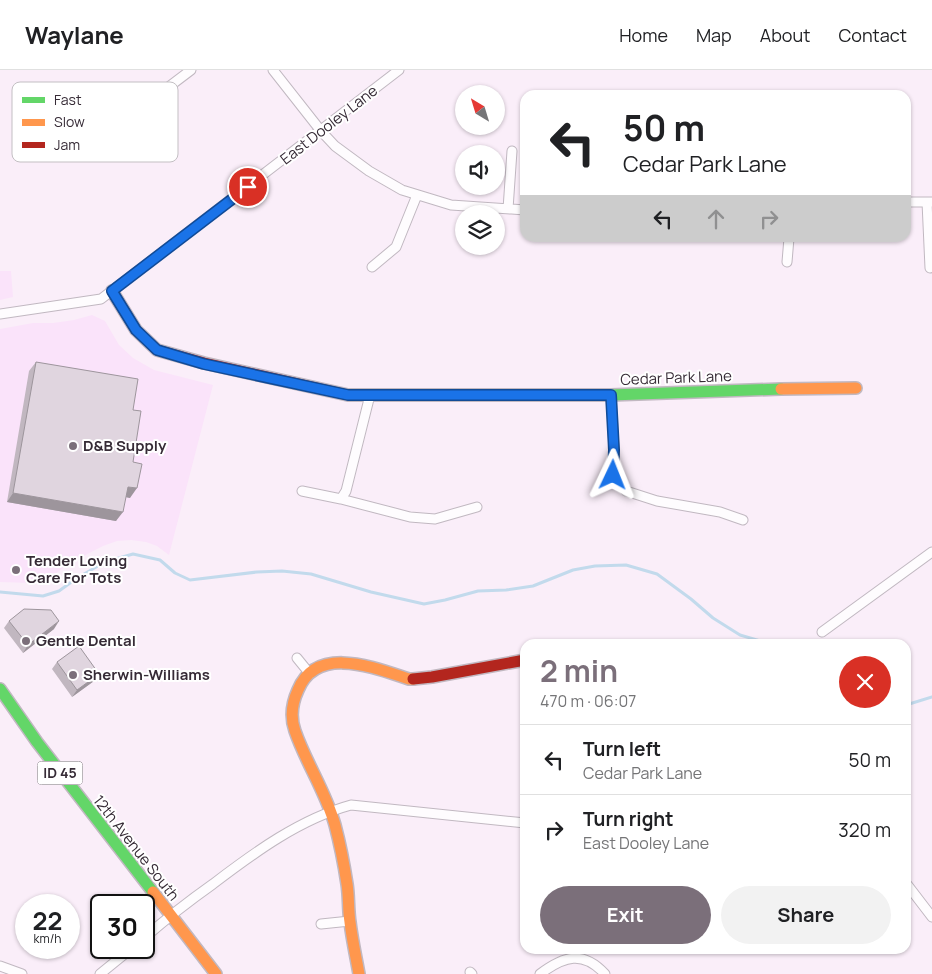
<!DOCTYPE html>
<meta charset="utf-8">
<style>
body{margin:0;font-family:Manrope,sans-serif;background:#f2f2f2;color:#202124;height:100vh;display:flex;flex-direction:column;font-size:19px;white-space:nowrap}
*{box-sizing:border-box;margin:0}
p{font-size:16px;color:#757577}
.icon{flex:none;width:28px;height:28px;fill:none;stroke:currentColor;stroke-width:2;stroke-linecap:round;stroke-linejoin:round}
.map{position:relative;flex:1;overflow:hidden}
.side{position:absolute;left:520px;top:569px;width:391px;height:315px;display:flex;flex-direction:column;background:#fff;border-radius:15px;box-shadow:0 1px 4px #0004}
.side>*{flex:none}
.top-card{position:absolute;left:520px;top:20px;width:391px;height:152px;border-radius:15px;box-shadow:0 1px 4px #0004;background:#fff;color:#202124;overflow:hidden}
.needle{width:32px;rotate:322deg}
.fabs{position:absolute;left:455px;top:15px;display:grid;gap:10px}
.fabs a{display:grid;place-items:center;width:50px;height:50px;border-radius:50%;background:#fff;box-shadow:0 1px 4px #0004;font-size:25px}
.speed{position:absolute;left:15px;top:824px;display:flex;gap:10px;font-size:25px;font-weight:700;text-align:center}
.speed>*{display:grid;place-content:center;width:65px;height:65px;border-radius:50%;background:#fff;box-shadow:0 1px 4px #0004;line-height:1}
.speed small{font-size:12px;font-weight:400}
.speed .limit{border:2px solid #111;border-radius:8px;background:#fff;color:#111}
.pin{position:absolute;display:grid;place-items:center;width:42px;height:42px;color:#fff;margin:-21px;border:2px solid #fff;border-radius:50%;box-shadow:0 1px 5px #0007}
.me{position:absolute;width:55px;margin:-28px;rotate:2deg;stroke-linejoin:round;filter:drop-shadow(0 0 4px #0008)}
.turn{display:flex;align-items:center;gap:18px;height:105px;padding:0 20px;font-size:22px}
.turn .icon{width:65px;height:65px;stroke-width:2.5}
.turn b{display:block;font-size:35px;line-height:42px}
.lanes{display:flex;align-items:center;height:48px;padding:0 20px;background:#0003;justify-content:center;gap:25px;direction:ltr}
.lanes .off{opacity:.35}
.round{display:grid;place-items:center;flex:none;width:52px;height:52px;border-radius:26px;background:#f2f2f2}
.headline{display:flex;align-items:center;justify-content:space-between;height:85px;padding:0 20px}
h1{font-size:30px;font-weight:700;line-height:38px;color:#7b6f7a}
.cta{display:flex;gap:10px;margin-top:auto;padding:10px 20px}
.cta a{flex:1;height:58px;border-radius:30px;background:#7b6f7a;color:#fff;font-size:20px;font-weight:700;line-height:58px;text-align:center}
.cta a+a{background:#f2f2f2;color:#202124}
ul{padding:0;list-style:none}
li{display:flex;align-items:center;gap:15px;height:70px;padding:0 20px;border-top:1px solid #e0e0e0}
li div{flex:1}
li b{display:block;font-size:19px}
li em{font-style:normal}
header{display:flex;align-items:center;gap:30px;box-sizing:border-box;height:70px;padding:0 25px;background:#fff;border-bottom:1px solid #e0e0e0}
header strong{font-size:24px}
nav{display:flex;gap:28px;margin-inline-start:auto;font-size:18px}
.map>svg:first-child{display:block}
</style>
<header>
<strong>Waylane</strong>
<nav><a>Home</a><a>Map</a><a>About</a><a>Contact</a></nav>
</header>
<div class="map">
<svg width="932" height="904" viewBox="0 0 932 904">
<rect width="100%" height="100%" fill="#faeef9"/>
<path fill="#fae3fa" d="M0,201H11L13,227L0,230Z
M92,245L105,251L119,275L133,288L154,300L213,315L169,485L157,476L146,472L131,470L117,471L103,476L68,494L50,508L43,512L31,513L0,512V259L33,253H53L74,250Z"/>
<g fill="none" stroke-linecap="round" stroke-linejoin="round">
<path stroke="#c2daec" stroke-width="3" d="M0,522L43,526L59,521L77,508L105,492L133,484L160,490L175,503L190,510L257,502L282,501L311,504L371,522L424,534L445,530L478,521L506,520L533,516L573,500L595,496L626,495L657,504L691,529L713,548L740,565L771,574
M906,635L932,627"/>
<g stroke="#c1b8c1" stroke-width="11">
<path id="street" d="M273,0L321,61L335,76L369,101L402,120L451,135L525,140
M113,59L191,0
M906,132H931
M927,132L930,198
M508,139L512,81
M787,192L789,168
M372,197L396,177L417,125
M0,244L101,229L399,0
M370,325L346,421L341,429L410,447L435,449L477,437
M611,325L614,379L613,405L626,421L657,431L720,442L743,450
M302,421L341,429
M822,562L932,482
M297,588L310,604
M906,813L932,847
M321,854L350,851
M144,868C166,849 189,831 213,814C255,782 300,749 351,735L525,753
M0,896L22,904
M470,902L472,904
M100,904L132,878
M540,904C564,886 583,880 605,904"/>
</g>
<g stroke="#c1b8c1" stroke-width="14">
<path id="fast" d="M364,325H611L781,319
M0,619L37,672L153,822"/>
</g>
<g stroke="#c1b8c1" stroke-width="14">
<path id="slow" d="M781,319L856,318
M153,822L216,904
M359,904C356,887 352,869 350,852C348,839 349,826 347,814C344,794 340,774 335,755C326,722 306,693 295,661C290,647 292,633 298,620C317,574 375,598 409,609H413"/>
</g>
<g stroke="#c1b8c1" stroke-width="14">
<path id="jam" d="M112,221L136,260L157,280L204,293L348,325H364
M413,609L432,607L525,590"/>
</g>
<use href="#street" stroke="#fefcfe" stroke-width="9"/>
<use href="#fast" stroke="#63d668" stroke-width="11"/>
<use href="#slow" stroke="#ff974d" stroke-width="11"/>
<use href="#jam" stroke="#b3261e" stroke-width="11"/>
</g>
<path fill="#c1b7c0" d="M36,292L133,340V392L130,428L126,427L116,451L7,432L29,301Z
M9,551L54,559L23,583L4,558Z
M57,592L99,604L94,611L72,627L52,599Z"/>
<path fill="#9d959c" d="M128,417L137,418L130,428L121,426Z
M13,423L123,442L116,451L7,432Z
M59,551L54,559L23,583L28,575Z
M99,604L94,611L72,627L77,620Z"/>
<path fill="#e0d5df" stroke="#9d959c" d="M36,292L138,309L133,340L141,341L133,392L142,394L137,418L128,417L123,442L13,423Z
M24,539L51,540L59,551L28,575L9,551Z
M79,576L99,604L77,620L57,592Z"/>
<g fill="none" stroke-linecap="round" stroke-linejoin="round">
<g stroke="#114b97" stroke-width="12">
<path id="route" d="M248,117L112,221L136,260L157,280L204,294L348,325H611L614,380L613,405"/>
</g>
<use href="#route" stroke="#1a73e8" stroke-width="9"/>
</g>
<g fill="#7b6f7a" stroke="#fff" stroke-width="2">
<circle cx="73" cy="376" r="5"/>
<circle cx="16" cy="500" r="5"/>
<circle cx="26" cy="571" r="5"/>
<circle cx="73" cy="605" r="5"/>
</g>
<g text-anchor="middle" stroke-width="4" stroke-linejoin="round" paint-order="stroke">
<rect fill="#fff" stroke="#726b72" stroke-width="1" x="37.5" y="691.5" width="45" height="23" rx="4"/>
<g font-size="14" font-weight="bold" fill="#362b36">
<text x="60" y="708">ID 45</text>
</g>
<g font-size="15" fill="#362b36" stroke="#fff">
<text transform="translate(329 55) rotate(-38)" y="5">East Dooley Lane</text>
<text transform="translate(676 308) rotate(-2)" y="5">Cedar Park Lane</text>
<text transform="translate(136 778) rotate(52)" y="5">12th Avenue South</text>
</g>
<g font-size="15" font-weight="bold" fill="#362b36" stroke="#fff" text-anchor="start">
<text x="83" y="381">D&amp;B Supply</text>
<text x="26" y="496">Tender Loving<tspan x="26" dy="17">Care For Tots</tspan></text>
<text x="36" y="576">Gentle Dental</text>
<text x="83" y="610">Sherwin-Williams</text>
</g>
</g>
<rect x="12" y="12" width="166" height="80" rx="8" fill="#fff" stroke="#c3bfc3" stroke-width="1"/>
<rect x="22" y="27" width="23" height="6" fill="#63d668"/>
<rect x="22" y="49" width="23" height="7" fill="#ff974d"/>
<rect x="22" y="72" width="23" height="6" fill="#b3261e"/>
<g font-size="14" fill="#362b36">
<text x="54" y="35">Fast</text>
<text x="54" y="57">Slow</text>
<text x="54" y="80">Jam</text>
</g>
</svg>
<div class="fabs">
<a><svg class="needle" viewBox="-14 -14 28 28"><path d="M0-13l5 13h-10z" fill="#e53935"/><path d="M0 13l5-13h-10z" fill="#757577"/></svg></a>
<a><svg class="icon" aria-label="sound" viewBox="0 0 24 24"><path d="M4 9h4l5-4v14l-5-4H4zM17 9q2 3 0 6"/></svg></a>
<a><svg class="icon" aria-label="layers" viewBox="0 0 24 24"><path d="M12 4l9 5-9 5-9-5zM3 14l9 5 9-5"/></svg></a>
</div>
<div class="speed"><div>22<small>km/h</small></div><div class="limit">30</div></div>
<div class="pin" style="left:248px;top:117px;background:#d93025"><svg class="icon" aria-label="arrive" viewBox="0 0 24 24"><path d="M6 21V4h12l-3 4 3 4H6"/></svg></div>
<svg class="me" style="left:613px;top:405px" viewBox="-20 -20 40 40"><path d="M0-17L14 15 0 8-14 15z" fill="#1a73e8" stroke="#fff" stroke-width="4"/></svg>
<div class="top-card">
<div class="turn"><svg class="icon" aria-label="left" viewBox="0 0 24 24"><path d="M17 20v-9H6M10 6l-5 5 5 5"/></svg><div><b>50 m</b>Cedar Park Lane</div></div>
<div class="lanes"><svg class="icon" aria-label="left" viewBox="0 0 24 24"><path d="M17 20v-9H6M10 6l-5 5 5 5"/></svg><svg class="icon off" aria-label="ahead" viewBox="0 0 24 24"><path d="M12 20V5M6 11l6-6 6 6"/></svg><svg class="icon off" aria-label="right" viewBox="0 0 24 24"><path d="M7 20v-9h11M14 6l5 5-5 5"/></svg></div>
</div>
<section class="side">
<div class="headline"><div><h1>2 min</h1><p>470 m · 06:07</p></div><a class="round" style="background:#d93025;color:#fff"><svg class="icon" aria-label="close" viewBox="0 0 24 24"><path d="M6 6l12 12M18 6L6 18"/></svg></a></div>
<ul>
<li><svg class="icon" aria-label="left" viewBox="0 0 24 24"><path d="M17 20v-9H6M10 6l-5 5 5 5"/></svg><div><b>Turn left</b><p>Cedar Park Lane</p></div><em>50 m</em></li>
<li><svg class="icon" aria-label="right" viewBox="0 0 24 24"><path d="M7 20v-9h11M14 6l5 5-5 5"/></svg><div><b>Turn right</b><p>East Dooley Lane</p></div><em>320 m</em></li>
</ul>
<div class="cta"><a>Exit</a><a>Share</a></div>
</section>
</div>
